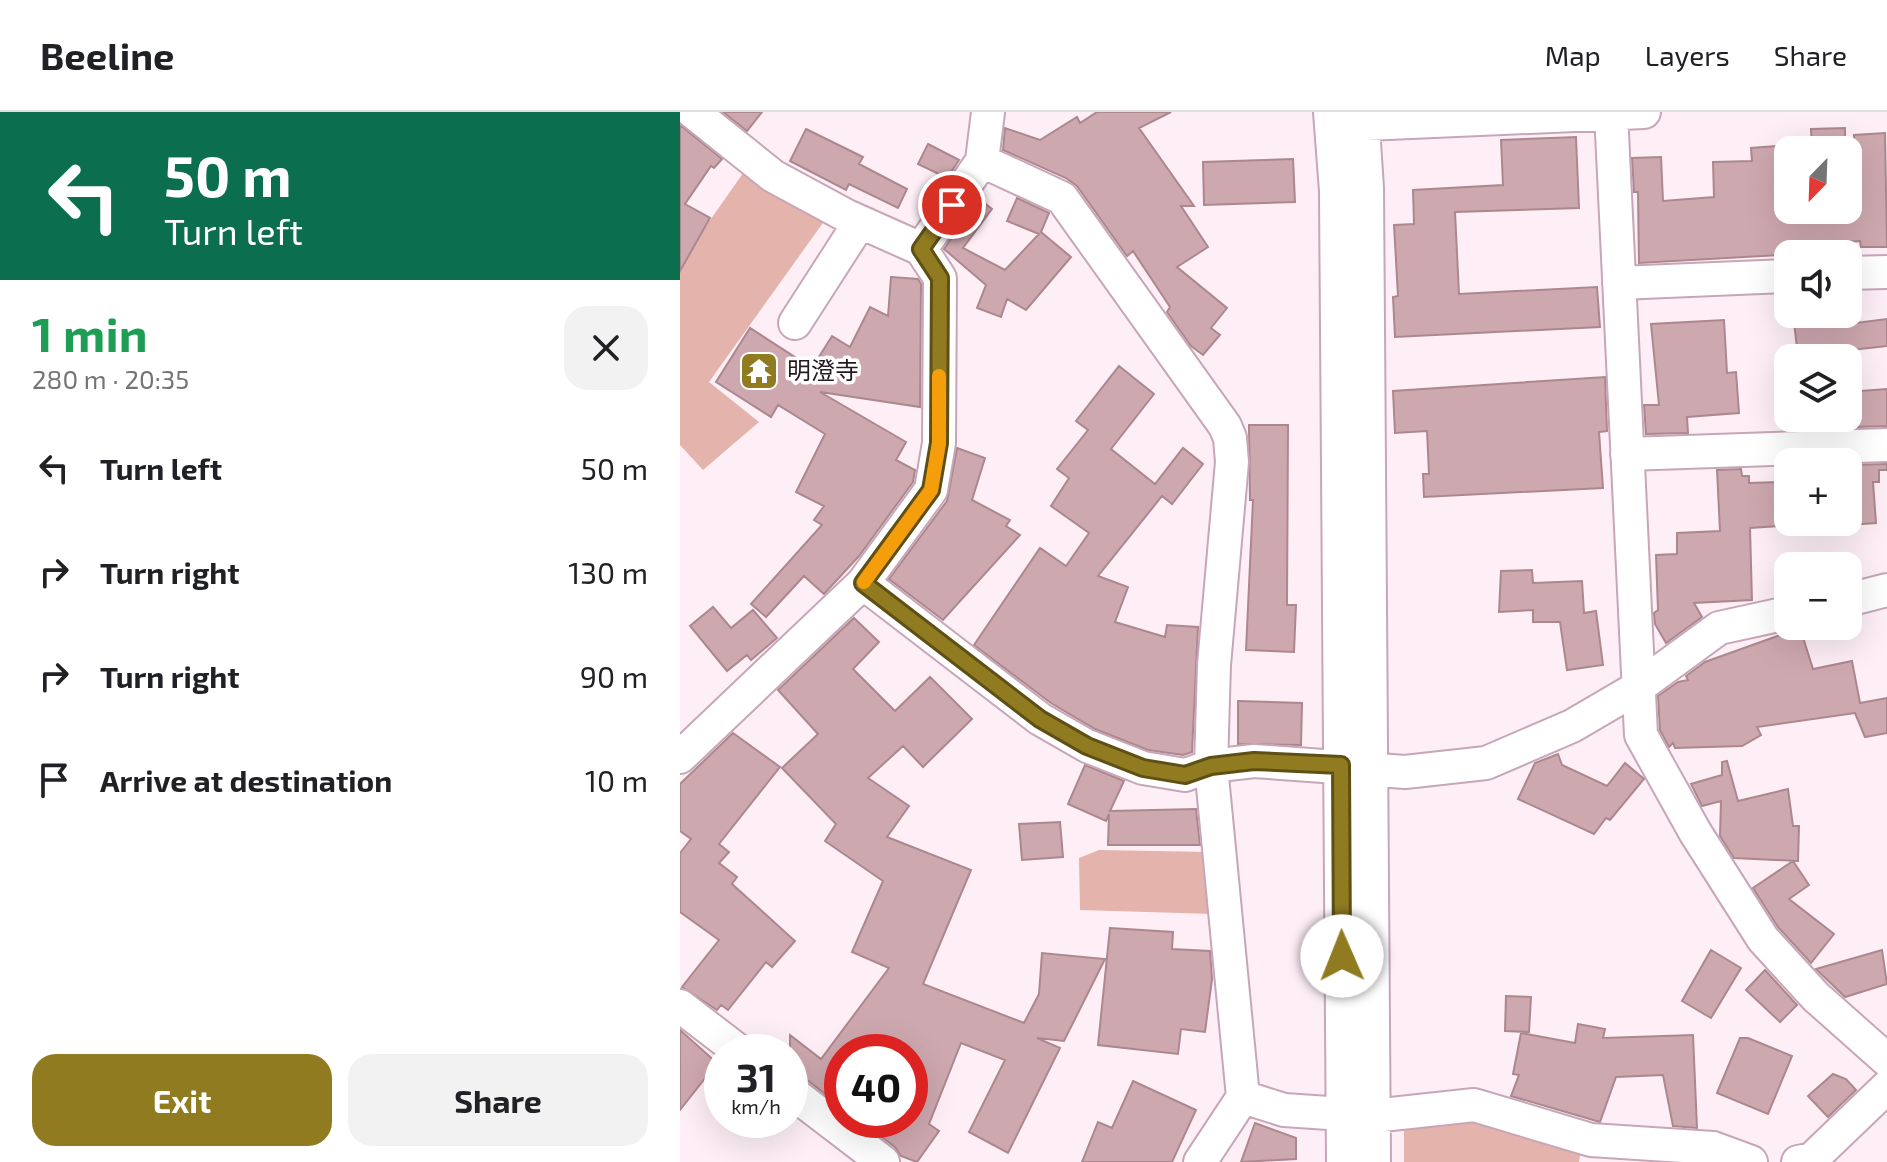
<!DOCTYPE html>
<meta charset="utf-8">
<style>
body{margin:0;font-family:"Exo 2","Noto Sans JP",sans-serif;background:#f2f2f2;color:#202124;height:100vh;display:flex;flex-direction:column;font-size:30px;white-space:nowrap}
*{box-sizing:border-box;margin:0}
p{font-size:26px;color:#757577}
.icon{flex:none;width:44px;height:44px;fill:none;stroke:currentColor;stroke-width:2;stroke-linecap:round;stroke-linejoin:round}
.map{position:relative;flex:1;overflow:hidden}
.panel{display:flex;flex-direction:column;background:#fff;width:680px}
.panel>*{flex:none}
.hud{background:#0b6e4f;color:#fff;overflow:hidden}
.needle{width:52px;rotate:203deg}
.fabs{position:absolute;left:1094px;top:24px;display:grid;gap:16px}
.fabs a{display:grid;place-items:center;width:88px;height:88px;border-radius:16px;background:#fff;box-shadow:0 8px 32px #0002;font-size:40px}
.speed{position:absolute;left:24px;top:922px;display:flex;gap:16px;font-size:40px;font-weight:700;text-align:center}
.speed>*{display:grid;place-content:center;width:104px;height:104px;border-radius:50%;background:#fff;box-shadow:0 8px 32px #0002;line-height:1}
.speed small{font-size:20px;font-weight:400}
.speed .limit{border:12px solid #d22;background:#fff;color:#111}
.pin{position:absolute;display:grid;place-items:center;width:68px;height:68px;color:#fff;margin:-34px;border:4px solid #fff;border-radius:50%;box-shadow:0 2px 8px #0007}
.me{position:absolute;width:88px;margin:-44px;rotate:359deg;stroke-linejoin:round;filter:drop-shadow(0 0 6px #0008)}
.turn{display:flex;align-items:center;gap:28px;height:168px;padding:0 32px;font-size:36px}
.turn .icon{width:104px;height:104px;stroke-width:2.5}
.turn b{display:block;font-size:56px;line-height:68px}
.round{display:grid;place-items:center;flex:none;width:84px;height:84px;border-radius:24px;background:#f2f2f2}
.summary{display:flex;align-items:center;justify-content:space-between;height:136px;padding:0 32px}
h1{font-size:48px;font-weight:700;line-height:60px;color:#1e9e55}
.primary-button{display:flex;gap:16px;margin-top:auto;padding:16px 32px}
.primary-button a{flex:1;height:92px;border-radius:24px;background:#907b21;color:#fff;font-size:32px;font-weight:700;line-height:92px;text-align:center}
.primary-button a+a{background:#f2f2f2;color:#202124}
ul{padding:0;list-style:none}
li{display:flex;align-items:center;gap:24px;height:104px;padding:0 32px}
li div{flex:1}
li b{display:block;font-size:30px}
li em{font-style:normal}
header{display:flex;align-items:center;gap:48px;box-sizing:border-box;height:112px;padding:0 40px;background:#fff;border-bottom:2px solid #e0e0e0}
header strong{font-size:38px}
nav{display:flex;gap:44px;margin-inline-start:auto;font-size:28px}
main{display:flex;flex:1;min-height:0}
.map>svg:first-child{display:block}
</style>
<header>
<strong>Beeline</strong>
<nav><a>Map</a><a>Layers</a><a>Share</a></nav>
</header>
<main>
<section class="panel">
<div class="hud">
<div class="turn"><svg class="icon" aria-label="left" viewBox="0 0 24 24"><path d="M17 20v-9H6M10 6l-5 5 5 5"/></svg><div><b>50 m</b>Turn left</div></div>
</div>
<div class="summary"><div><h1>1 min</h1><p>280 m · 20:35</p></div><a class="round"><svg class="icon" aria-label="close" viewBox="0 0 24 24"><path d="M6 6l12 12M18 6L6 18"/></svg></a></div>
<ul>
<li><svg class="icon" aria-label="left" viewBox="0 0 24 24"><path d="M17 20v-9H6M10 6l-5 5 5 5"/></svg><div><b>Turn left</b></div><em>50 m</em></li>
<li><svg class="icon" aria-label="right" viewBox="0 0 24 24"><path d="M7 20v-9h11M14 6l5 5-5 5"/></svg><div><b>Turn right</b></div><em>130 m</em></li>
<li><svg class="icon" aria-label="right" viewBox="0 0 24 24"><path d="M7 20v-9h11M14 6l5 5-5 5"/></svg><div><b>Turn right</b></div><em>90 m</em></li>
<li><svg class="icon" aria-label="arrive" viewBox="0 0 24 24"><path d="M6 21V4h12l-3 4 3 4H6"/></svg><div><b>Arrive at destination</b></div><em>10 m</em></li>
</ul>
<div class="primary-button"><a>Exit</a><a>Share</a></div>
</section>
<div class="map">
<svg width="1207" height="1050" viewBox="0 0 1207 1050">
<rect width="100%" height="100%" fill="#feeff7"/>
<path fill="#e4b3ac" d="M66,57L145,108L29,270L79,310L23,358L0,333V151Z
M419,738L529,740L534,802L400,798L399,746Z
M794,1005L901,1037L899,1050H724V1013Z"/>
<path fill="#cea8af" stroke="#ac878e" stroke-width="2" d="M43,0H82L67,19Z
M417,0H491L459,16L514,94H501L528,135L497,155L547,196L531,216L540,223L523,243L511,234L487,200L490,195L453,139L447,144L397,74L386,66L323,38L325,16L360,28L397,5L400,11Z
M0,13L42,47L34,56L31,54L5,92L30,106L0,159Z
M1165,16V38H1132L1131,17Z
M126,17L183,45L179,52L227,77L218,96L169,72L166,78L110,49Z
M1205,21L1207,135H1181L1180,129L1120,133V142L959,151L958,80H954L952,46L981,45L983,89L1034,85L1033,50L1072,49L1071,36L1108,33V98H1168V92L1177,91L1174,23Z
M896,25L899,96L775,100L779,182L917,175L920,215L715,225L713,185L718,184L714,113L734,112L733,78L823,73L821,28Z
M248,32L279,48L267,66L238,52Z
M613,47L615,90L524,93L523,50Z
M337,86L369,101L361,120L391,145L346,198L327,187L321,205L297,196L306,173L264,137L299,87L312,97L283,136L325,158L359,122L327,109Z
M211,165L238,167L241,172L240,295L140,280L226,330L216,348L235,358L233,370L179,444L144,482L124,464L86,505L71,492L142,413L134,408L144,394L116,380L145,322L98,293L91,305L36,270L70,216L132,256L152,224L170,235L190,195L208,204Z
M1113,202H1175L1176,211L1207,207V234L1118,244Z
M1044,208L1047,261L1056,260L1059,301L1007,305L1008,321L966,322L964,293H979L971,212Z
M439,254L474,282L431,337L475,372L503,336L523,352L492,392L482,384L418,464L448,475L435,510L485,525L487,513L518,515L512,640L503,643L468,638L415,617L371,591L294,533L360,436L386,454L409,421L371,394L389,366L377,357L408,318L396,309Z
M925,265L927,319L919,320L923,376L744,385L743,362H749L747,319L715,321L713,279Z
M1207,277V314L1118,317V306H1168V280Z
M569,313H608L607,493H616L614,540L566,538L573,388H570Z
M277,336L305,346L292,388L330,408L326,414L340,423L263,508L209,467L267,389Z
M1207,352V358H1199V370H1193L1196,411L1168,413V353Z
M1061,357L1062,364H1069V371L1098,370L1099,414L1070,416L1072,488L1014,491L1022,505L986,531L975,512L974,501L978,498L976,443L997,442V421L1040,419L1037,358Z
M852,458L853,471L902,469L904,501L916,499L923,553L887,558L880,510H853V498L819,500L821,459Z
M33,495L51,516L73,498L97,526L71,548L67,543L47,559L10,514Z
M174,506L199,530L173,557L215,599L250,565L292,607L243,655L223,634L188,666L229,694L207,725L291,758L243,872L344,911L359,882L362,841L425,847L384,929L357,926L380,936L328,1041L289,1020L325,948L281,931L249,1012L259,1019L237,1050L221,1044L215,1035L179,1008H230V940H162V995L122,964L110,960V923L141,947L209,856L172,840L203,769L145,729L156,712L102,656L138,622L98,578Z
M1120,516L1133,557L1172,549L1180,591L1207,586V621L1185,625L1175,601L1077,615L1081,623L1062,634L995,636L993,631L989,635L980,618L978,584L998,570L1008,568L1006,564L1025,550Z
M558,589L622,591L621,633L558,632Z
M53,621L100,655L39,732L49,740L39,751L57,765L52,772L115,829L92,855L86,850L48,898L41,893L37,898L2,875L39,828L0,800V741L11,727L0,719V672Z
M878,642L882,653L927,674L945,651L964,667L930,708L926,706L914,722L838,687L855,651Z
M1047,649L1058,689L1108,677L1113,714H1119L1118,749L1054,746L1040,724L1041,689L1022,694L1011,672L1042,663V650Z
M405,653L444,669L430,699L516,697L520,733H428L429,702L426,709L388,692Z
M380,710L383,745L342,748L339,712Z
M1113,749L1129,773L1109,787L1154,822L1131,851L1098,815L1073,776Z
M430,816L493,820L492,837L530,839L532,867L525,920L501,917L498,942L418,933Z
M1031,838L1061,856L1031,906L1002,889Z
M1202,838L1207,872L1165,885L1136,857Z
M1085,858L1117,893L1100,910L1066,878Z
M826,884L851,885L849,920L825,919Z
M898,912L925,917L923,926L1013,923L1017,1016L993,1014L983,963L936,965L920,1010L831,984L839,963L833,962L841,921L895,931Z
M0,918L37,951L0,998Z
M1060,926H1068L1112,944L1088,1002L1037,981Z
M1153,962L1166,967L1176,978L1148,1005L1128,984Z
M453,969L516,998L492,1050H402L418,1010L432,1016Z
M575,1011L616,1026V1047L561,1050Z"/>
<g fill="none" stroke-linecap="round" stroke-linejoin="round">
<g stroke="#c7a6b8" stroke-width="36">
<path id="minor" d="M650,0L656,79L663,1050
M682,0L687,76L694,1050
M931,0L961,623L1015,720L1083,827L1136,885L1207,948
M663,13L964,0
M302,49L382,86L545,314L550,326L552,350L534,553L531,654L563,985L520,1050
M241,137L302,49L308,0
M1168,161L1207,160
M939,171L1108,164
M115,211L180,110
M947,342L1207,333
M183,471L360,607L407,634L463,656L505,663L531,654L574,649L725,660L806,651L892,614L957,576L1039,516L1108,501
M1168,488L1207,478
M0,645L183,471L251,378L259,331L260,166L241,137L167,104L93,64L13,0
M0,894L60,940
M110,979L203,1050
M563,985L604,998L693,1004L794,993L911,1028L1033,1036L1071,1050
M1118,1050L1132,1047L1207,975"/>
</g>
<use href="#minor" stroke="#fff" stroke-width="32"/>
</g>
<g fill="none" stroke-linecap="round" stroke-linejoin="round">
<g stroke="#5e5015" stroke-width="20">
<path id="route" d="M272,93L241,137L260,166L259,331L251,378L183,471L360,607L407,634L463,656L505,663L531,654L574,649L661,653L662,844"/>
</g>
<use href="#route" stroke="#907b21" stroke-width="14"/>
<path stroke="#f59e0b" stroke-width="14" d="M184,470L251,378L259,331V264"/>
</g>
<defs>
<g id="temple-square" transform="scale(2)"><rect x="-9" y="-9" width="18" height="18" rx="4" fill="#907b21" stroke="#fff"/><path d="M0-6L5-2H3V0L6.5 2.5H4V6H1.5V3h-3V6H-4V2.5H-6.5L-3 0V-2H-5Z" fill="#fff"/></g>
</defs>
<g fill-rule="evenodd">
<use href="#temple-square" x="79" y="259"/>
</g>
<g text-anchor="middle" stroke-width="7" stroke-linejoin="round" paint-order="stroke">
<g font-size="24" fill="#251920" stroke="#fff" text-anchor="start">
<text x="107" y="267">明澄寺</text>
</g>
</g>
</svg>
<div class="fabs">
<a><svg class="needle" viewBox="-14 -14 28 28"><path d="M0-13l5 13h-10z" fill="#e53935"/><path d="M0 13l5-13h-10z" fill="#757577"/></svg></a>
<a><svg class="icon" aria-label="sound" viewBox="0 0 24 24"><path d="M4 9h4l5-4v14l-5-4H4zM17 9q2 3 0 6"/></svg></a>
<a><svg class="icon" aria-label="layers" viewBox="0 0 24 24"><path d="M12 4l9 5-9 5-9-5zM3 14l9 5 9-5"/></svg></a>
<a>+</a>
<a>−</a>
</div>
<div class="speed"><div>31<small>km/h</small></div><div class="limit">40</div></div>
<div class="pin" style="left:272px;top:93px;background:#d93025"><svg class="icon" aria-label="arrive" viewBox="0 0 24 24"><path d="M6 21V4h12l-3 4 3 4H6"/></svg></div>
<svg class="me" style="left:662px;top:844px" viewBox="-20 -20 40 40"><circle r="19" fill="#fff"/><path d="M0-13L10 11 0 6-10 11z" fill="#907b21"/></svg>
</div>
</main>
